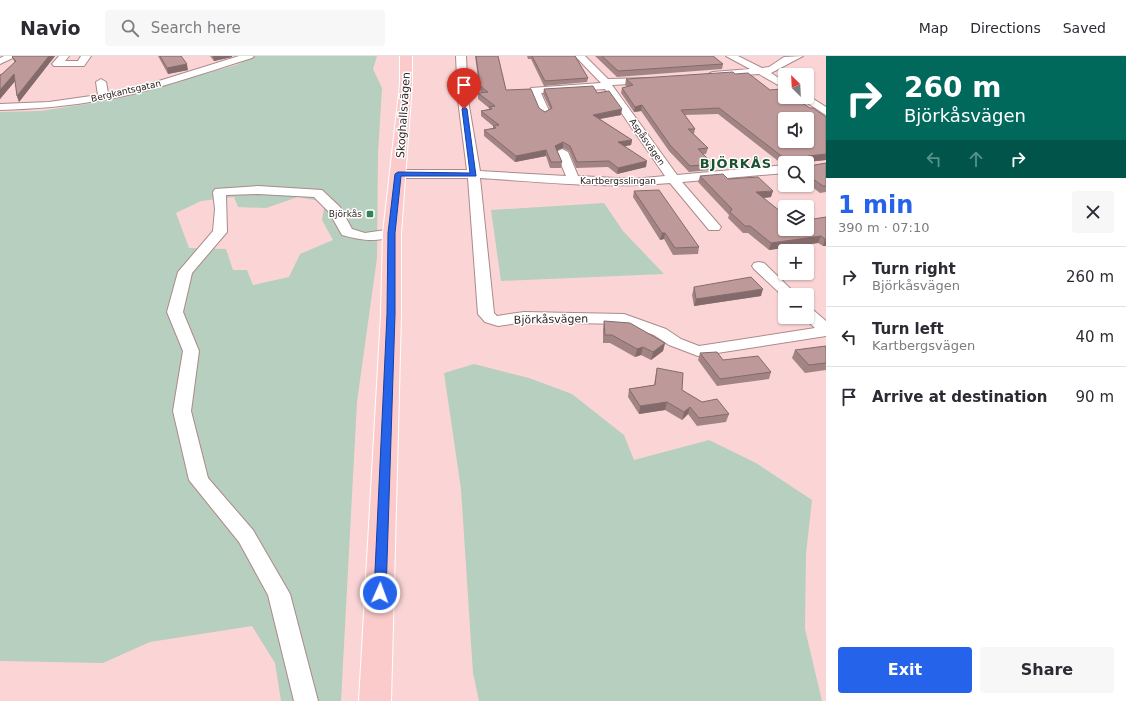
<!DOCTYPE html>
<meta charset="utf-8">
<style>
body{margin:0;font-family:"DejaVu Sans",sans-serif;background:#f7f7f7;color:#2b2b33;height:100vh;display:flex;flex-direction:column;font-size:15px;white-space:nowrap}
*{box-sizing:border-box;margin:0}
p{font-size:13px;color:#7c7c81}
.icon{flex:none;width:22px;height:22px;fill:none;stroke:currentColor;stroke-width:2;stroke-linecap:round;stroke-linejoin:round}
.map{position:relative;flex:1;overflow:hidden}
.side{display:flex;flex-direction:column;background:#fff;width:300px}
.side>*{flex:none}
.guide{background:#00695c;color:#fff;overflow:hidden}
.needle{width:26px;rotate:336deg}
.buttons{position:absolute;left:778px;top:12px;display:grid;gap:8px}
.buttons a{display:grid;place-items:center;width:36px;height:36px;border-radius:4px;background:#fff;box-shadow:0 1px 3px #0004;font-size:20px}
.pin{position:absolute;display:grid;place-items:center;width:34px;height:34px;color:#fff;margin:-41px -17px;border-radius:50% 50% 50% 0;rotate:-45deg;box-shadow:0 0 4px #0007}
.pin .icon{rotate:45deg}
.me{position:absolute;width:44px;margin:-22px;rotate:2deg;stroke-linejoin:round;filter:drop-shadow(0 0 3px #0008)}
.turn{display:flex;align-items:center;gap:14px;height:84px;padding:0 12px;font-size:18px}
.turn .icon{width:52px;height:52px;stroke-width:2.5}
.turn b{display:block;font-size:28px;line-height:34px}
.lanes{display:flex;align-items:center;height:38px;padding:0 12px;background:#0003;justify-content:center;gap:20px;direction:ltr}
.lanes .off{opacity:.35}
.round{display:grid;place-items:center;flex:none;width:42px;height:42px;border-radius:4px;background:#f7f7f7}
.head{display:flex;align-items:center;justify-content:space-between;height:68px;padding:0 12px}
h1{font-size:24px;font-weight:800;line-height:30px;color:#2563eb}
.primary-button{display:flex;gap:8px;margin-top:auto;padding:8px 12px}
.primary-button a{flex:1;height:46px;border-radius:4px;background:#2563eb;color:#fff;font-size:16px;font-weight:800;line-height:46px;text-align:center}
.primary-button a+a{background:#f7f7f7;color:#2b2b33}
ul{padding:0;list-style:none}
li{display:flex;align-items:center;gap:12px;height:60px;padding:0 12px;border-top:1px solid #e1e1e2}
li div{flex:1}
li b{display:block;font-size:15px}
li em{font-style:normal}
header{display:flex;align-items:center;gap:24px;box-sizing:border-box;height:56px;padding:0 20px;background:#fff;border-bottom:1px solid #e1e1e2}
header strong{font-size:19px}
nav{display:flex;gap:22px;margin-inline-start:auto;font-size:14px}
.search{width:280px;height:36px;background:#f7f7f7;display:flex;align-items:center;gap:10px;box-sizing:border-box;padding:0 14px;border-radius:4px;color:#7c7c81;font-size:15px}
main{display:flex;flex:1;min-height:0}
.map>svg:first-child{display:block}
</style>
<header>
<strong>Navio</strong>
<div class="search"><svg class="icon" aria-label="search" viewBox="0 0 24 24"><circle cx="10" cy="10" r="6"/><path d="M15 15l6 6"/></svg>Search here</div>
<nav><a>Map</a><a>Directions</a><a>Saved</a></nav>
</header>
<main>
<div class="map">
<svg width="826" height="645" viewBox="0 0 826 645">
<rect width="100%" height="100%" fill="#fbd5d6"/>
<path fill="#b7cfbe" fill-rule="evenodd" d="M255,0H377L373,13L382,32L378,97L377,202L357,346L341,645H281L275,607L252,570L150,586L103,607L0,605V56L41,55L106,45L236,9ZM234,141L238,151L266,152L298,141L325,146L322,164L333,184L300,198L289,221L253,229L247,214H233L226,193L189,192L176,157L201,145Z
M604,147L623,175L664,218L501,225L491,154Z
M474,308L529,322L572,338L624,379L634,404L709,384L756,407L812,444L806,498L805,573L822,645H479L473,617L461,433L444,317Z"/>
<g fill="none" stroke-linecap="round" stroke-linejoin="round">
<g stroke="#ac898a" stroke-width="2">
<path id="minor" d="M4,0H17L0,8V2Z
M59,0H69L65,5H78L81,0H91L84,10H54L52,8Z
M239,0H254L252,2C203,17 154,35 103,44C69,50 35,53 0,54V48L49,46L98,39L96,26L101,23L106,26L108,37L146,29Z
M456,0H466L468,44L480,115L566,120L556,96L562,93L568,96L578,120L634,123L665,120L605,33L541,37L550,57L549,59H541L530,34L531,32L601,27L575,0H585L608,23L652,22L654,24L649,27L612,29L677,119L785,109V117L682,126L721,171L719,174H709L670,127C607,133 544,126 480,122L494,257L497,260L524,256L624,258L666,273L681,283L699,290L815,272L803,261H807V251L812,253L826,265V280L698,300L669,289L654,279L622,268L524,266L498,270L485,266L478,258L468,122H398L392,118L398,114H467L458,44Z
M726,0H738L762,12L769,11L784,1L803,0L771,17L785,26V33L759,18L710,21L708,19L710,17L713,16L750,13Z
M807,39L826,51V59L798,41H807Z
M258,130L322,134L340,151L352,173L365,177L392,173L397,174L399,177L397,180C374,186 365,185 342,179L329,156L314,141L258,138L226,139L227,176L192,217L183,256L199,295L191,355L208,422L253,474L290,538L318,645H294L268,539L239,486L189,424L173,355L183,295L167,256L178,216L213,175L215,153L213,136L215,133Z
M759,206L764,207L797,239H785V242L754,213L752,210L754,207Z"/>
</g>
<g stroke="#fff" stroke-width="2">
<path id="major" d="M400,0H412V28L401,177V258L391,645H359L381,258L383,177L400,28Z"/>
</g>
<use href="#minor" fill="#fff" fill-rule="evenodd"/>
<use href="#major" fill="#fbcacb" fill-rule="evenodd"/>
</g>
<path fill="#a38484" d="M13,0H55L19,46L17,40L15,25L0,43V19L2,18L15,7L12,1Z
M158,0H181L188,14L168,18Z
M210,0H232V1L214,5Z
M475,0H498L506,34L545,56L550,53L543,38L544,33L597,37L621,59L600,63L632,84L631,89L625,90L646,111L617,118L608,111L576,112L569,95L563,92L557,94L562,106L561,112H550L546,100L515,106L484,80V74L493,72V70L481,60V55L489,53V52L478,43V37H482L480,35Z
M527,0H575L588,22L587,26L544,30L531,3H528Z
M595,0H713L723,8L722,13L617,21Z
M735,18L770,34L810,52L826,61V104L808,106V109L809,110L826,107V136L820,137L807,127V107H785V108H782L718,58L685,59L695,73L694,78L708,92L706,98H703L713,108L711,114L689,116L669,95L641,55L634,56L621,37L622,32L628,31L625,29L626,23Z
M700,120L728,123L771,141L763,142L785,173L826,161V190H823L818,187L769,194L748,177H743L728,162L729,159L698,126Z
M634,135L699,191L698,198L673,199L664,183L660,184L633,141Z
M694,231L761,240L694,250L692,239Z
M604,265L665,287L663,295L651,304L641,299L635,301L610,287H603V273Z
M826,290V314L805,317L792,302L795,294Z
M700,297L723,304L771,316L769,323L717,330L698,304Z
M657,312L682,334L702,346L729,358L726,366L697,370L688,358L682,364L665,354L639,358L628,341L629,333L654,329Z"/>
<path fill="#846b6b" d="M49,0H55L19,46L17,40Z
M213,0H232V1L214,5Z
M187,8L188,14L168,18L167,12Z
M14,18L16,24L0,43V34Z
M642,49L641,55L634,56L635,51Z
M622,53L621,59L593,64V59Z
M632,84L631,89L617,92L618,86Z
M563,86V92L555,95V90Z
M546,94V100L515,106L516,100Z
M826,98V104L806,106L808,100Z
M647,105L646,111L617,118L618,112Z
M773,135L771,141L755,143L756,136Z
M662,177H665L664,183L660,184Z
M821,180L818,187L769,194L771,187Z
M825,183H826V190H823Z
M763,233L761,240L694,250L696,243Z
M665,287L663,295L651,304L653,296Z
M643,291L641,299L635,301L637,293Z
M667,346L665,354L639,358L640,350Z
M690,351L688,358L682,364L684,356Z"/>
<path fill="#bd9999" stroke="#846b6b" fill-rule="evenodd" d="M13,0H49L17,40L14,18L0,34V19L2,18L16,5L12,1Z
M160,0H181L187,8L167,12Z
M476,0H498L506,34L531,33L539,52L545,56L552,52L544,33L593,30L597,37L609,35L622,53L593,59L632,84L618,86L647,105L618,112L609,105L577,106L570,90L563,86L555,90L562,106H551L546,94L516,100L484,74L496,72L493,70L499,69L481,55L492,53L489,51L495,50L478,37L488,36L480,30Z
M532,0H575L588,22L545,25Z
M602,0H713L723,8L618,15Z
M733,16L735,18L748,17L770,34L781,33L785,36V41H793L810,52H813L826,61V98L808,100V109L809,110L826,107V130H823L807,119V107H791L788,105V102H784L719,52L681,54L695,73H688L708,92L698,93L713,108L690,110L670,89L642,49L635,51L622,32L633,29L626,23ZM785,63H807V85H785Z
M723,118L728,123L758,121L773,135L756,136L785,159V173H807V164L826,161V183H825L821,180L771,187L750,170H745L730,156L732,153L700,120Z
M659,134L699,191L675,192L665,177H662L634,135Z
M751,221L763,233L696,243L694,231Z
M604,265L630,267L665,287L653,296L643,291L637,293L612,279H605Z
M826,290V307L809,309L795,294Z
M717,296L723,304L758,300L771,316L720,323L700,297Z
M657,312L683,317L682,334L702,346L717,343L729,358L699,362L690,351L684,356L667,346L640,350L629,333L655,329Z"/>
<path fill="#2563eb" stroke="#184099" d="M464,51L467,53L476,120H401L395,177V258L386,537L384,540L380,542L375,540L374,537L387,258L388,177L395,118L398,116L470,117L462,53Z"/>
<rect fill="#348353" stroke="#fff" stroke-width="1.5" x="366" y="154" width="8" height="8" rx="2"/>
<g text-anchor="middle" stroke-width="3" stroke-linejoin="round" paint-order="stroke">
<g font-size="9" fill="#322425" stroke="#fff">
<text transform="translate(126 35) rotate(-13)" y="3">Bergkantsgatan</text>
<text transform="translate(647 86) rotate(55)" y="3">Aspåsvägen</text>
<text x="618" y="128">Kartbergsslingan</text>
</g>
<g font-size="9" fill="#322425" stroke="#fff" text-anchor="end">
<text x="362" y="161">Björkås</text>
</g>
<g font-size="11" fill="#322425" stroke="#fff">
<text transform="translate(403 59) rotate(-86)" y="4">Skoghallsvägen</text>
<text transform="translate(551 263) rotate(-1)" y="4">Björkåsvägen</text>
</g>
<g font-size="13" font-weight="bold" letter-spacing="1" fill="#1a5130" stroke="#fff">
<text x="736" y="112">BJÖRKÅS</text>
</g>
</g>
</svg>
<div class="buttons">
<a><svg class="needle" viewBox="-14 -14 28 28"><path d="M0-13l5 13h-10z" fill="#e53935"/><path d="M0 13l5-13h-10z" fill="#7c7c81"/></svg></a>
<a><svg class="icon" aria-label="sound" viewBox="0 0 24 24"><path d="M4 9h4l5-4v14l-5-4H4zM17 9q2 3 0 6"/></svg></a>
<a><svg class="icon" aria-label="search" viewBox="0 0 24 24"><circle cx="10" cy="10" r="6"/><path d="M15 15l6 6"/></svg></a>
<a><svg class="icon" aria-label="layers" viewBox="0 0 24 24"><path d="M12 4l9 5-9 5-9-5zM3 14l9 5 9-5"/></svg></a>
<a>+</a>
<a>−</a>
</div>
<div class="pin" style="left:464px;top:53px;background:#d93025"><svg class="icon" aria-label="arrive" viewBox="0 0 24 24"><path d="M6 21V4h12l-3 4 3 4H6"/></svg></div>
<svg class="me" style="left:380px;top:537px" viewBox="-20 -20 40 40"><circle r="17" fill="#2563eb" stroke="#fff" stroke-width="3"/><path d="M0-11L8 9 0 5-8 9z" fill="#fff"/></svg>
</div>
<section class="side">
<div class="guide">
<div class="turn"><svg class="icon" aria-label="right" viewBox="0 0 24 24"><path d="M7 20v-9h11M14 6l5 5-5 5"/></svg><div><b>260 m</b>Björkåsvägen</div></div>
<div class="lanes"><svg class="icon off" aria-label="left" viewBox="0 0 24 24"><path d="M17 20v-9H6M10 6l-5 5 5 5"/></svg><svg class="icon off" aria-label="ahead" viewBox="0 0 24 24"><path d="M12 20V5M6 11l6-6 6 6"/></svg><svg class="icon" aria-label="right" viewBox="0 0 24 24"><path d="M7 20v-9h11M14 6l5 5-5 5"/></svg></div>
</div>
<div class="head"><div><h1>1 min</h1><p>390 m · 07:10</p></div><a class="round"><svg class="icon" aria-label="close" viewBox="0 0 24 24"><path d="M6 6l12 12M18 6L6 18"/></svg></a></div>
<ul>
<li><svg class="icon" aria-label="right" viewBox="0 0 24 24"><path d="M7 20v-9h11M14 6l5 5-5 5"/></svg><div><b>Turn right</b><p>Björkåsvägen</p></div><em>260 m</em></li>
<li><svg class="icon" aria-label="left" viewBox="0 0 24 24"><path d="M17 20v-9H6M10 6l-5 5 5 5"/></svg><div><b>Turn left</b><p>Kartbergsvägen</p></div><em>40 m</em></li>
<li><svg class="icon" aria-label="arrive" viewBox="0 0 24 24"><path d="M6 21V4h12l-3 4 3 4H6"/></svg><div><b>Arrive at destination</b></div><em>90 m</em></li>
</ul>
<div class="primary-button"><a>Exit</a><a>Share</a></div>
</section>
</main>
